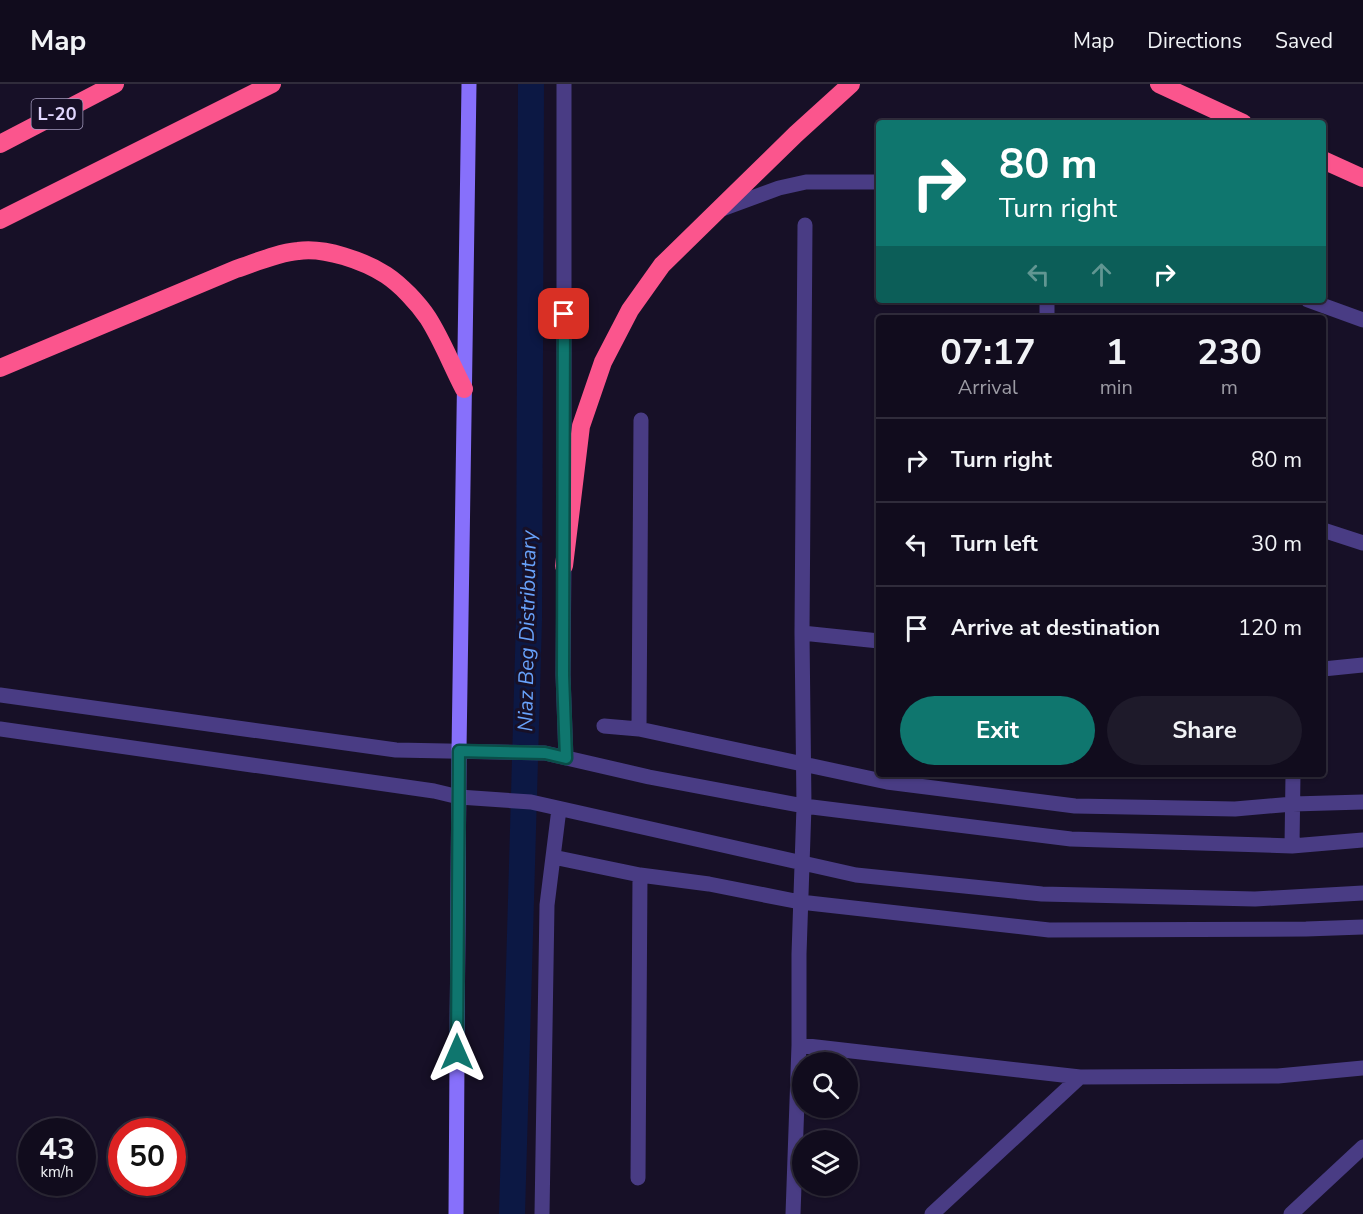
<!DOCTYPE html>
<style>
body{margin:0;font-family:"Nunito Sans",sans-serif;background:#1e1a2a;color:#f1f3f6;height:100vh;display:flex;flex-direction:column;font-size:22px;white-space:nowrap}
*{box-sizing:border-box;margin:0}
p{font-size:20px;color:#9c9ba4}
.icon{flex:none;width:33px;height:33px;fill:none;stroke:currentColor;stroke-width:2;stroke-linecap:round;stroke-linejoin:round}
.map{position:relative;flex:1;overflow:hidden}
.details{position:absolute;left:876px;top:231px;width:450px;height:462px;display:flex;flex-direction:column;background:#110c1d;border-radius:6px;box-shadow:0 2px 4px #0004,0 0 0 2px #302c3b}
.details>*{flex:none}
.guide{position:absolute;left:876px;top:36px;width:450px;height:183px;border-radius:6px;box-shadow:0 2px 4px #0004,0 0 0 2px #302c3b;background:#0f766e;color:#fff;overflow:hidden}
.controls{position:absolute;left:792px;top:968px;display:grid;gap:12px}
.controls a{display:grid;place-items:center;width:66px;height:66px;border-radius:50%;background:#110c1d;box-shadow:0 2px 4px #0004,0 0 0 2px #302c3b;font-size:30px}
.speed{position:absolute;left:18px;top:1034px;display:flex;gap:12px;font-size:30px;font-weight:700;text-align:center}
.speed>*{display:grid;place-content:center;width:78px;height:78px;border-radius:50%;background:#110c1d;box-shadow:0 2px 4px #0004,0 0 0 2px #302c3b;line-height:1}
.speed small{font-size:15px;font-weight:400}
.speed .limit{border:9px solid #d22;background:#fff;color:#111}
.pin{position:absolute;display:grid;place-items:center;width:51px;height:51px;color:#fff;margin:-26px;border-radius:12px;box-shadow:0 3px 9px #0006}
.me{position:absolute;width:66px;margin:-33px;rotate:0deg;stroke-linejoin:round;filter:drop-shadow(0 0 4px #0008)}
.turn{display:flex;align-items:center;gap:21px;height:126px;padding:0 24px;font-size:27px}
.turn .icon{width:78px;height:78px;stroke-width:2.5}
.turn b{display:block;font-size:42px;line-height:51px}
.lanes{display:flex;align-items:center;height:57px;padding:0 24px;background:#0003;justify-content:center;gap:30px;direction:ltr}
.lanes .off{opacity:.35}
.eta{display:flex;justify-content:space-evenly;align-items:center;height:102px;text-align:center}
.eta b{font-size:36px;font-weight:700;line-height:42px}
.action{display:flex;gap:12px;margin-top:auto;padding:12px 24px}
.action a{flex:1;height:69px;border-radius:36px;background:#0f766e;color:#fff;font-size:24px;font-weight:700;line-height:69px;text-align:center}
.action a+a{background:#1e1a2a;color:#f1f3f6}
ul{padding:0;list-style:none}
li{display:flex;align-items:center;gap:18px;height:84px;padding:0 24px;border-top:2px solid #302c3b}
li div{flex:1}
li b{display:block;font-size:22px}
li em{font-style:normal}
header{display:flex;align-items:center;gap:36px;box-sizing:border-box;height:84px;padding:0 30px;background:#110c1d;border-bottom:2px solid #302c3b}
header strong{font-size:28px}
nav{display:flex;gap:33px;margin-inline-start:auto;font-size:21px}
.map>svg:first-child{display:block}
</style>
<header>
<strong>Map</strong>
<nav><a>Map</a><a>Directions</a><a>Saved</a></nav>
</header>
<div class="map">
<svg width="1363" height="1130" viewBox="0 0 1363 1130">
<rect width="100%" height="100%" fill="#171027"/>
<g fill="none" stroke-linecap="round" stroke-linejoin="round">
<path stroke="#0c1844" stroke-width="26" d="M512,1130L529,536L531,0"/>
<path stroke="#493c84" stroke-width="15" d="M564,0V429
M722,125L779,104L806,98H879
M1308,216L1363,236
M1047,234V216
M1323,446L1363,459
M564,471L563,591L566,674
M802,549L879,557
M1323,585L1363,581
M0,611L396,666L545,669L649,693L804,722L1071,755L1292,762L1363,756
M604,642L639,645L887,698L1075,722L1235,725L1293,720L1363,718
M0,645L434,707L459,713L531,718L856,791L1042,810L1255,815L1363,809
M639,645L641,336
M1292,762L1293,690
M553,773L640,791L709,800L800,818L1049,846L1306,845L1363,843
M799,961L1080,993L1278,992L1363,984
M638,1094L640,791
M542,1130L547,821L559,725
M793,1130L799,961V870L804,722L802,549L805,141
M932,1130L1080,993
M1291,1130L1363,1063"/>
<path stroke="#8770fb" stroke-width="15" d="M456,1130L459,667L469,0"/>
<path stroke="#fb558d" stroke-width="18" d="M1159,0L1243,39
M0,60L115,0
M1323,76L1363,94
M0,136L272,0
M0,284L236,185C257,178 277,169 298,167C325,163 364,177 386,191C401,201 418,219 428,234C442,256 452,282 464,305
M564,482L581,342L603,278L630,226L662,181L796,50L851,0"/>
</g>
<g fill="none" stroke-linecap="round" stroke-linejoin="round">
<g stroke="#0a4d48" stroke-width="15">
<path id="route" d="M457,968L459,667L545,669L566,674L563,591L564,230"/>
</g>
<use href="#route" stroke="#0f766e" stroke-width="10"/>
</g>
<g text-anchor="middle" stroke-width="6" stroke-linejoin="round" paint-order="stroke">
<rect fill="#171027" stroke="#a49bbe" stroke-width="1.5" x="31.5" y="15" width="51" height="30" rx="4.5"/>
<g font-size="18" font-weight="bold" fill="#e1d7fe">
<text x="57" y="36">L-20</text>
</g>
<g font-size="21" font-style="italic" fill="#68a2fb" stroke="#171027">
<text transform="translate(527 547) rotate(-89)" y="7">Niaz Beg Distributary</text>
</g>
</g>
</svg>
<div class="controls">
<a><svg class="icon" aria-label="search" viewBox="0 0 24 24"><circle cx="10" cy="10" r="6"/><path d="M15 15l6 6"/></svg></a>
<a><svg class="icon" aria-label="layers" viewBox="0 0 24 24"><path d="M12 4l9 5-9 5-9-5zM3 14l9 5 9-5"/></svg></a>
</div>
<div class="speed"><div>43<small>km/h</small></div><div class="limit">50</div></div>
<div class="pin" style="left:564px;top:230px;background:#d93025"><svg class="icon" aria-label="arrive" viewBox="0 0 24 24"><path d="M6 21V4h12l-3 4 3 4H6"/></svg></div>
<svg class="me" style="left:457px;top:968px" viewBox="-20 -20 40 40"><path d="M0-17L14 15 0 8-14 15z" fill="#0f766e" stroke="#fff" stroke-width="4"/></svg>
<div class="guide">
<div class="turn"><svg class="icon" aria-label="right" viewBox="0 0 24 24"><path d="M7 20v-9h11M14 6l5 5-5 5"/></svg><div><b>80 m</b>Turn right</div></div>
<div class="lanes"><svg class="icon off" aria-label="left" viewBox="0 0 24 24"><path d="M17 20v-9H6M10 6l-5 5 5 5"/></svg><svg class="icon off" aria-label="ahead" viewBox="0 0 24 24"><path d="M12 20V5M6 11l6-6 6 6"/></svg><svg class="icon" aria-label="right" viewBox="0 0 24 24"><path d="M7 20v-9h11M14 6l5 5-5 5"/></svg></div>
</div>
<section class="details">
<div class="eta">
<div><b>07:17</b><p>Arrival</p></div>
<div><b>1</b><p>min</p></div>
<div><b>230</b><p>m</p></div>
</div>
<ul>
<li><svg class="icon" aria-label="right" viewBox="0 0 24 24"><path d="M7 20v-9h11M14 6l5 5-5 5"/></svg><div><b>Turn right</b></div><em>80 m</em></li>
<li><svg class="icon" aria-label="left" viewBox="0 0 24 24"><path d="M17 20v-9H6M10 6l-5 5 5 5"/></svg><div><b>Turn left</b></div><em>30 m</em></li>
<li><svg class="icon" aria-label="arrive" viewBox="0 0 24 24"><path d="M6 21V4h12l-3 4 3 4H6"/></svg><div><b>Arrive at destination</b></div><em>120 m</em></li>
</ul>
<div class="action"><a>Exit</a><a>Share</a></div>
</section>
</div>
